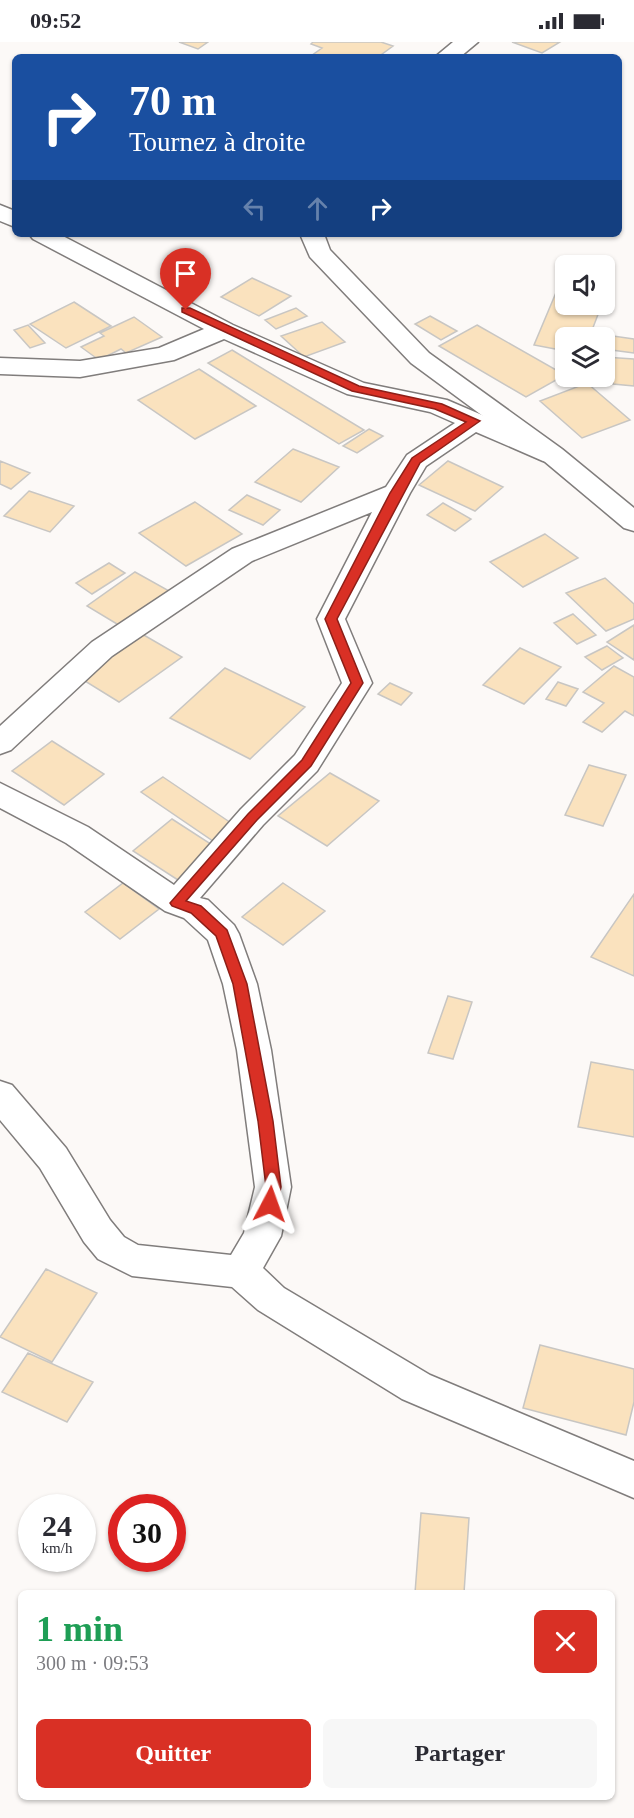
<!DOCTYPE html>
<html lang="fr">
<meta charset="utf-8">
<style>
body{margin:0;font-family:Georgia,serif;background:#f7f7f7;color:#2b2b33;height:100vh;display:flex;flex-direction:column;font-size:22px;white-space:nowrap}
*{box-sizing:border-box;margin:0}
p{font-size:20px;color:#7c7c81}
.icon{flex:none;width:33px;height:33px;fill:none;stroke:currentColor;stroke-width:2;stroke-linecap:round;stroke-linejoin:round}
.map{position:relative;flex:1;overflow:hidden}
.panel{position:absolute;left:18px;top:1548px;width:597px;height:210px;display:flex;flex-direction:column;background:#fff;border-radius:9px;box-shadow:0 2px 4px #0004}
.panel>*{flex:none}
.banner{position:absolute;left:12px;top:12px;width:610px;height:183px;border-radius:9px;box-shadow:0 2px 4px #0004;background:#1a4fa0;color:#fff;overflow:hidden}
.tools{position:absolute;left:555px;top:213px;display:grid;gap:12px}
.tools a{display:grid;place-items:center;width:60px;height:60px;border-radius:9px;background:#fff;box-shadow:0 2px 4px #0004;font-size:30px}
.speed{position:absolute;left:18px;top:1452px;display:flex;gap:12px;font-size:30px;font-weight:700;text-align:center}
.speed>*{display:grid;place-content:center;width:78px;height:78px;border-radius:50%;background:#fff;box-shadow:0 2px 4px #0004;line-height:1}
.speed small{font-size:15px;font-weight:400}
.speed .limit{border:9px solid #d22;background:#fff;color:#111}
.pin{position:absolute;display:grid;place-items:center;width:51px;height:51px;color:#fff;margin:-62px -26px;border-radius:50% 50% 50% 0;rotate:-45deg;box-shadow:0 0 6px #0007}
.pin .icon{rotate:45deg}
.me{position:absolute;width:66px;margin:-33px;rotate:4deg;stroke-linejoin:round;filter:drop-shadow(0 0 4px #0008)}
.turn{display:flex;align-items:center;gap:21px;height:126px;padding:0 18px;font-size:27px}
.turn .icon{width:78px;height:78px;stroke-width:2.5}
.turn b{display:block;font-size:42px;line-height:51px}
.lanes{display:flex;align-items:center;height:57px;padding:0 18px;background:#0003;justify-content:center;gap:30px;direction:ltr}
.lanes .off{opacity:.35}
.round{display:grid;place-items:center;flex:none;width:63px;height:63px;border-radius:9px;background:#f7f7f7}
.head{display:flex;align-items:center;justify-content:space-between;height:102px;padding:0 18px}
h1{font-size:36px;font-weight:600;line-height:45px;color:#1e9e55}
.button{display:flex;gap:12px;margin-top:auto;padding:12px 18px}
.button a{flex:1;height:69px;border-radius:9px;background:#d93025;color:#fff;font-size:24px;font-weight:600;line-height:69px;text-align:center}
.button a+a{background:#f7f7f7;color:#2b2b33}
.status{display:flex;justify-content:space-between;align-items:center;height:42px;padding:0 30px;background:#fff;direction:ltr}
.status svg{height:16px;fill:currentColor}
.map>svg:first-child{display:block}
</style>
<div class="status"><b>09:52</b><svg viewBox="0 0 49 12"><path d="M0 12V9h3v3zM5 12V6h3v6zM10 12V3h3v9zM15 12V0h3v12zM26 1h20v11H26zM47 4h2v5h-2z"/></svg></div>
<div class="map">
<svg width="634" height="1776" viewBox="0 0 634 1776">
<rect width="100%" height="100%" fill="#fcf9f7"/>
<path fill="#fae2be" stroke="#c8c6c3" stroke-width="1.5" d="M179,0H208L198,7Z
M313,0H381L393,4L378,15H315L311,14L322,6L311,2Z
M512,0H560L542,11Z
M563,234L566,235V262H602L589,296H566V309L534,303Z
M252,236L291,254L259,274L221,255Z
M74,260L111,284L66,306L30,282Z
M296,266L307,274L276,287L265,278Z
M430,274L457,289L441,298L415,282Z
M134,275L162,295L126,311L121,307L99,318L81,305L104,294L100,291Z
M322,280L345,300L304,315L281,294Z
M28,283L45,301L30,306L14,288Z
M477,283L565,333L526,355L439,304Z
M599,292L634,297V311L604,307V296H598Z
M232,308L364,388L339,402L208,321Z
M604,315L634,317V344L613,342V330L604,329Z
M199,327L256,364L195,397L138,358Z
M587,341L630,378L582,396L540,359Z
M369,387L383,394L357,411L343,404Z
M293,407L339,425L301,460L255,440Z
M0,419L30,431L11,447L0,442Z
M448,419L503,445L475,469L419,443Z
M29,449L74,464L50,490L4,474Z
M247,453L280,468L263,483L229,468Z
M195,460L242,492L186,524L139,491Z
M443,461L471,477L455,489L427,473Z
M545,492L578,516L523,545L490,520Z
M109,521L125,531L92,552L76,541Z
M135,530L171,550L122,585L87,564Z
M605,536L634,562V577L606,589L566,551Z
M573,572L596,593L577,602L554,581Z
M634,583V618L607,600Z
M142,592L182,615L119,660L80,636Z
M607,604L623,616L602,628L585,615Z
M520,606L561,625L524,662L483,643Z
M614,624L634,635V674L625,669L602,690L583,680L604,661L583,650Z
M225,626L305,665L250,717L170,676Z
M558,640L578,647L566,664L546,657Z
M390,641L412,651L401,663L378,652Z
M52,699L104,732L64,763L12,729Z
M589,723L626,733L603,784L565,773Z
M330,731L379,759L327,804L278,774Z
M163,735L234,783L213,799L141,750Z
M172,777L217,806L178,838L133,809Z
M123,841L159,867L120,897L85,870Z
M283,841L325,869L283,903L242,875Z
M634,852V934L591,915Z
M448,954L472,960L453,1017L428,1011Z
M591,1020L634,1028V1095L578,1085Z
M46,1227L97,1251L52,1320L0,1295Z
M540,1303L634,1327V1360L626,1393L523,1366Z
M28,1311L93,1340L67,1380L2,1350Z
M421,1471L469,1476L464,1551H415Z"/>
<g fill="none" stroke-linecap="round" stroke-linejoin="round">
<g stroke="#807d7c" stroke-width="3">
<path id="minor" d="M0,163L15,169V185L0,179Z
M29,192H59L233,283L364,341L447,358L561,407L565,413L561,419L552,421L543,419L476,390L426,424L410,451L345,577L372,641L317,729L263,783L200,856L208,858L234,883L239,892L257,942L271,1008L291,1145L281,1194L263,1226L284,1246L430,1333L634,1419V1456L402,1357L258,1268L232,1245L132,1234L98,1217L84,1200L40,1126L0,1078V1039L12,1043L66,1106L110,1178L124,1195L138,1203L231,1213L244,1191L255,1145L237,1008L223,942L208,898L184,876L165,869L66,801L0,766V741L88,785L174,843L241,767L295,713L342,641L317,577L372,470L252,519L112,614L11,708L0,712V684L92,600L232,507L386,445L407,413L455,381L430,370L347,352L224,297L174,318L80,335L0,332V316L80,319L159,306L204,287L33,197Z"/>
</g>
<g stroke="#807d7c" stroke-width="3">
<path id="major" d="M453,0H478L460,15H435Z
M300,192H324L330,208L429,311L562,407L634,466V489L624,486L544,419L411,321L310,215Z"/>
</g>
<use href="#minor" fill="#fff" fill-rule="evenodd"/>
<use href="#major" fill="#fff" fill-rule="evenodd"/>
</g>
<path fill="#d93025" stroke="#8d1f18" stroke-width="1.5" d="M182,266H190L359,344L442,362L480,379L420,421L337,577L363,641L311,724L257,778L186,859L201,864L227,888L247,942L273,1079L281,1145L277,1162L270,1168L262,1162L266,1145L258,1079L233,942L216,894L191,871L172,864L170,861L248,772L302,718L351,641L325,577L390,451L412,416L466,380L435,367L352,349L182,270Z"/>
</svg>
<div class="tools">
<a><svg class="icon" aria-label="sound" viewBox="0 0 24 24"><path d="M4 9h4l5-4v14l-5-4H4zM17 9q2 3 0 6"/></svg></a>
<a><svg class="icon" aria-label="layers" viewBox="0 0 24 24"><path d="M12 4l9 5-9 5-9-5zM3 14l9 5 9-5"/></svg></a>
</div>
<div class="speed"><div>24<small>km/h</small></div><div class="limit">30</div></div>
<div class="pin" style="left:186px;top:268px;background:#d93025"><svg class="icon" aria-label="arrive" viewBox="0 0 24 24"><path d="M6 21V4h12l-3 4 3 4H6"/></svg></div>
<svg class="me" style="left:270px;top:1162px" viewBox="-20 -20 40 40"><path d="M0-17L14 15 0 8-14 15z" fill="#d93025" stroke="#fff" stroke-width="4"/></svg>
<div class="banner">
<div class="turn"><svg class="icon" aria-label="right" viewBox="0 0 24 24"><path d="M7 20v-9h11M14 6l5 5-5 5"/></svg><div><b>70 m</b>Tournez à droite</div></div>
<div class="lanes"><svg class="icon off" aria-label="left" viewBox="0 0 24 24"><path d="M17 20v-9H6M10 6l-5 5 5 5"/></svg><svg class="icon off" aria-label="ahead" viewBox="0 0 24 24"><path d="M12 20V5M6 11l6-6 6 6"/></svg><svg class="icon" aria-label="right" viewBox="0 0 24 24"><path d="M7 20v-9h11M14 6l5 5-5 5"/></svg></div>
</div>
<section class="panel">
<div class="head"><div><h1>1 min</h1><p>300 m · 09:53</p></div><a class="round" style="background:#d93025;color:#fff"><svg class="icon" aria-label="close" viewBox="0 0 24 24"><path d="M6 6l12 12M18 6L6 18"/></svg></a></div>
<div class="button"><a>Quitter</a><a>Partager</a></div>
</section>
</div>
